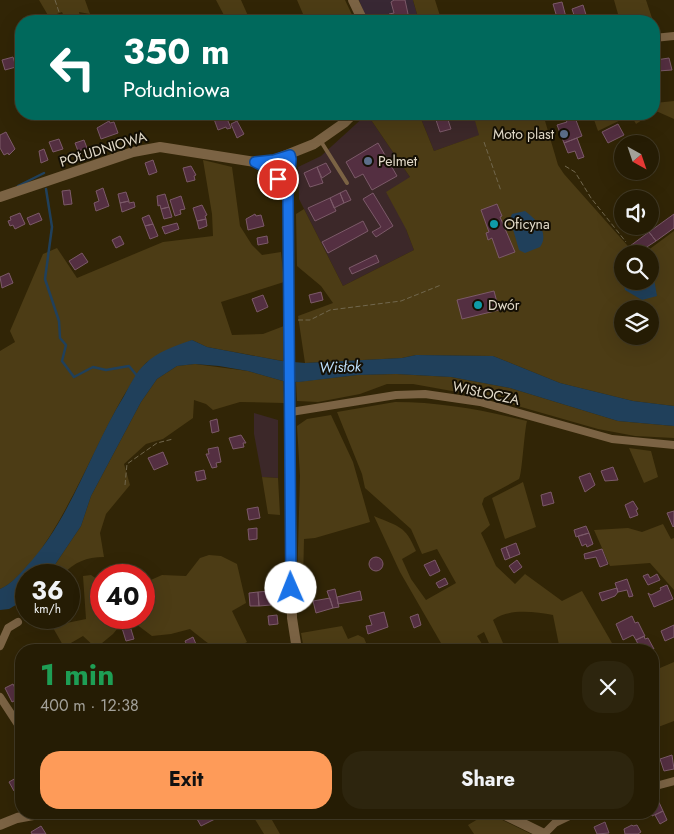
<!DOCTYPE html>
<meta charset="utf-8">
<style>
body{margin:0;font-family:Jost,sans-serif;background:#2d250e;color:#f1f3f6;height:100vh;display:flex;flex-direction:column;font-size:19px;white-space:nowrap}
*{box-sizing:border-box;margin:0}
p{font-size:16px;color:#a3a19a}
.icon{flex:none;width:28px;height:28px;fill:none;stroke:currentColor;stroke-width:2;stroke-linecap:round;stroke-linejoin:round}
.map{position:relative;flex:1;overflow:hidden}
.panel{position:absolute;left:15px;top:644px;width:644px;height:175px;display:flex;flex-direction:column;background:#251c04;border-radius:20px;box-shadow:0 5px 20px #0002,0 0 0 1px #423a26}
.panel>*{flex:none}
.guide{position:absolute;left:15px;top:15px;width:645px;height:105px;border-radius:20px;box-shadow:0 5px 20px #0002,0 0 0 1px #423a26;background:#00695c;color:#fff;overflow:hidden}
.needle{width:32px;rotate:140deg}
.tools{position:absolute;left:614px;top:135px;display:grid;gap:10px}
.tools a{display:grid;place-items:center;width:45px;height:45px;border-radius:50%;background:#251c04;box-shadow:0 5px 20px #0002,0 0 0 1px #423a26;font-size:25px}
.speed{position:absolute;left:15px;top:564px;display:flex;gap:10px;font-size:25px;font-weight:700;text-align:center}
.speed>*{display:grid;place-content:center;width:65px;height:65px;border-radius:50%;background:#251c04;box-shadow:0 5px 20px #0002,0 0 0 1px #423a26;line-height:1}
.speed small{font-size:12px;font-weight:400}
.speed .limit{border:8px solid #d22;background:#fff;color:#111}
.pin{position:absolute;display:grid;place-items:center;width:42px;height:42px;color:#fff;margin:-21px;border:2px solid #fff;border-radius:50%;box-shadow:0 1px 5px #0007}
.me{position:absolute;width:55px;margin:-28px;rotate:359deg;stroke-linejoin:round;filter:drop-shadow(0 0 4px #0008)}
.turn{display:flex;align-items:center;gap:18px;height:105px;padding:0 25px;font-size:22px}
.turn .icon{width:65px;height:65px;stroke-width:2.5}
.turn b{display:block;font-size:35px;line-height:42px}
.round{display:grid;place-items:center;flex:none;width:52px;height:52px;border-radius:20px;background:#2d250e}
.overview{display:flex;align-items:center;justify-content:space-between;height:85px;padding:0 25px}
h1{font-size:30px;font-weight:700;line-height:38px;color:#1e9e55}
.action{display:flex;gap:10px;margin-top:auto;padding:10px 25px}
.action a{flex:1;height:58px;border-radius:20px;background:#fe9b59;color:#111;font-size:20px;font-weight:700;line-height:58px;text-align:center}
.action a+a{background:#2d250e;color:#f1f3f6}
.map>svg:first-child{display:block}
</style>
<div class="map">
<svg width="674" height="834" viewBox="0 0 674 834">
<rect width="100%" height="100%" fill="#312506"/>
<path fill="#382834" d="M359,0H413L419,21H367Z"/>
<path fill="#3c2829" d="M367,114L410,177L406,229L414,250L343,286L299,199L298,167L321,156Z
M419,114H473L480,135L434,151Z
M254,413L278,420V478L262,477L254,434Z"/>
<path fill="#4c3c15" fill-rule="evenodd" d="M39,0H85L90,14L79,12L81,21H66L62,12L49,17Z
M216,0H241L249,18L242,21H227Z
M297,0H345L355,21H306Z
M413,0H435L441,19L419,21Z
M614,0H646L653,21H620Z
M654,101L655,103L674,101V119L656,111L654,112Z
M367,114H419L434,151L479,135L473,114H543L558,165L564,174L635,254H622V281H650V254H643L674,231V406L633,401L560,383L493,356L416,355L402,358L305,363L298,316L333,303L321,286L297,266L296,214L304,209L343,286L414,250L406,229L386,192L410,177ZM622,309H650V336H622Z
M592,114H651L636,124L631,115L598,131Z
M203,160L232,167L240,226L252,245L262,255L281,252L284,282L221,302L232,335L263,334L284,326L283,361L207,347L192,340C180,346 154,355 145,364C137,372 132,383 126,392C96,440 49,568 0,589V351L15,342L10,331L43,254L57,248L77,278L163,242L213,236L212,214Z
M195,364L248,371L283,381L284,403L240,402L213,410L206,404L194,400L193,418L163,439L146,444L124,464L130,485L106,514L100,533L104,557C86,557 75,562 62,575H48L81,526L91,496L141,402L157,379L177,366Z
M396,374L451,377L510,388L618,421L674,426V438L635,436L598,429L507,403L499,396L474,395L413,384H387L360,394L318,402L297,401L296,382L357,375Z
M395,402C441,402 483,410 527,421C524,433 522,475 519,479L484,498L482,504L490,525L481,533L496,566L515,584L525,574L562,601L582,591L616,650H560L553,615C535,612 509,608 493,620L506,650H492L484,632L477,636L486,650H445L400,572L374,516C399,527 405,525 416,551L402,559L411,579L426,600L456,583L437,549L422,554L411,529L365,488L362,474L337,412Z
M331,415L353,462L370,522L315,538L304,539L303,583L297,584L300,476L297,426L307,419Z
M629,448L651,451L658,477L644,483Z
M262,477L278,478L280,515L268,514Z
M523,482L536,527L505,539L492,498Z
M663,524L671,539L674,538V590L650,563L610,566L594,530L628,528L642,532Z
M209,555L221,556L237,564L246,603L232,611L247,642C220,658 212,646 190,629L171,634L152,636L128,618H144V583L162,575L186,576L200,558Z
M91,575L101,582V618H126L113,634L96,648L83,636L64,647L52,626L86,619L83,576Z
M342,626L348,639L358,635L364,638L369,650H304L301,633Z
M674,662V721L653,729V671Z
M251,813H268L280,834H264Z
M488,813L527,832L531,834H474L468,825Z"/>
<path fill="#20405b" d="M525,211C536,219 550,233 540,247L525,253L519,250L510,219L512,214Z
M650,272L654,279L657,296L642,300L625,290L623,281H638L640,284L642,281H650Z
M192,340L207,347L282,361L305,363L402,358L416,355L493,356L560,383L633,401L674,406V426L618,421L510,388L451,377L396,374L357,375L299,382L283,381L248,371L219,366L195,364L177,366L157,379L141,402L91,496L81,526L48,575H26V599L9,609L0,610V589C11,584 18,576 26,567C71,519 90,451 124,396C130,385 136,372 145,364C156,352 177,345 192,340Z"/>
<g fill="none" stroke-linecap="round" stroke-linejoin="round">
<path stroke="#20405b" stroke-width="2.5" d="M18,186L44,173
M46,189L52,227L45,279L59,321L60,338L66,345L62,361L74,377L93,367L106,370L129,366L138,377"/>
</g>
<path fill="#542f41" stroke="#7c5a69" d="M394,0H405L408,14L404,17L409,21H391L389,14L394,13L391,2Z
M562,2L567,21H558L553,4Z
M583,5L587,18L576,21L572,9Z
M13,57L16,67L5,70L2,60Z
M669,58L672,70L658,71L656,60Z
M225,114L231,128L227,129L226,127L218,130L214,119Z
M434,114H446L451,129L440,132Z
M574,115L582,136L564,143L557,125L567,122L565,119Z
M109,121L110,123L114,122L118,133L101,139L97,128Z
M237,121L244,134L237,138L231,124Z
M618,124L624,135L608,143L602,132Z
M6,132L15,149L9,155L8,153L4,155L0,148V135Z
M577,138L584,157L578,159L575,151L568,153L564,143Z
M59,139L63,149L53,152L49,142Z
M84,140L87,148L78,151L75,143Z
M378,143L397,176L372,190L363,174L355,178L346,162Z
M44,149L48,160L41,163L39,151Z
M153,160L157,172L149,175L145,163Z
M326,163L331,172L322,178L317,167Z
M191,166L196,175L194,176L195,180L187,182L183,168Z
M317,167L323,183L310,187L304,173Z
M103,188L109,206L96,211L94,203L99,201L96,191Z
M70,190L72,204L64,205L62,191Z
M346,190L351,200L344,203L340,193Z
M126,192L129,201L120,203L118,194Z
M340,193L344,203L334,208L330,198Z
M373,193L393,226L376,237L372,232L381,227L363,199Z
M165,194L169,207L161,209L160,205L158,206L157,196Z
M181,196L185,209L180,210L181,214L175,216L170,200Z
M330,198L336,211L315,221L308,208Z
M129,201V203L134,202L135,207L122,212L120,203Z
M497,204L502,216L500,217L515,252L499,258L492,238L488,240L486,233L489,232L481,210Z
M202,205L207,215L205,216L206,219L197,221L193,208Z
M169,207L172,217L164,219L161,209Z
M20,213L25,224L15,229L13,225L10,226L8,221L11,220L10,217Z
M39,213L42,220L30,225L27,218Z
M255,214L256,216L261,215L264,226L248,230L246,219Z
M674,214V228L656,241L649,232Z
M149,215L153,224L145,226L142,218Z
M206,219L207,226L199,229L197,221Z
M363,221L368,231L328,253L322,242Z
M177,223L179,229L165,234L162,227Z
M153,224L158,236L150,239L145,226Z
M649,232L656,241L636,254L630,246Z
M120,236L124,244L116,248L112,240Z
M267,236L268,243L258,245L257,238Z
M82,253L88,262L75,270L69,261Z
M376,255L379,262L352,274L349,268Z
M9,273L13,283L2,288L0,277Z
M494,291L499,310L462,319L457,300Z
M321,292L323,300L311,303L309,295Z
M263,295L268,307L257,312L252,299Z
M217,419L219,431L212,433L210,421Z
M241,435L246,443H243L244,447L233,449L229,438Z
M218,447L221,462L216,463L217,467L212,468L206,454H209L208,449Z
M163,452L168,464L154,470L148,458Z
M613,467L618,480L605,481L601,471Z
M204,470L206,479L197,481L195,472Z
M590,473L595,485L585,492L579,477Z
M551,492L554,503L543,506L541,495Z
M633,501L638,509L636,510L638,515L630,518L625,505Z
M258,507L260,518L249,520L247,509Z
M674,511V526L673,527L667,513Z
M586,526L589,533L576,537L574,530Z
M257,528V539L249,540L248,529Z
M589,533L593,544L587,547L586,544L582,546L578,536Z
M516,543L520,554L510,558L506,547Z
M506,547L510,558L505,560L501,549Z
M602,549L608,564L600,567L596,557L585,559L584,554Z
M369 564a7 7 0 1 1 14 0a7 7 0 1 1-14 0Z
M435,560L440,571L430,576L424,565Z
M517,560L522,567L514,573L509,566Z
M272,572L281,573L280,582L271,581Z
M648,574L650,578L657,574L660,580L648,585L643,576Z
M445,578L448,584L439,588L436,583Z
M627,579L633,596L629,597L627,590L618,592L615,583Z
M667,585L673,599L654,607L648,593L651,595L661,590L660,588Z
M617,588L618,592L615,596L602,601L599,593Z
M335,589L339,607L333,608L327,591Z
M269,591L271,605L259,606L258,592Z
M360,591L362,600L338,604L337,597Z
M258,592L259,606H250L249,593Z
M330,598L333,608L316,613L313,601Z
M74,600L77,609L69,611V602Z
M384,612L388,627L368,634L366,626L372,625L369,616Z
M418,614L421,625L414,628L410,617Z
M277,615L278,624L269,625L268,616Z
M632,616L635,623L638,622L645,636L636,640L633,635L623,640L616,624Z
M674,625V637L665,641L661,631Z
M130,626L134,639L126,641L122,628Z
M644,636L645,639L648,638L654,649L636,650L634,646L638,644L636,640Z
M193,637L198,649L189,650L185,641Z
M13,684L20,698L12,702L5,688Z
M672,755L674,769L664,771L660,759Z
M16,778L21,787L14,791L9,782Z
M657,798L663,811L652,816L650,812H652V800Z
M663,811L667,820L660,824L655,815Z
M193,812H212L215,819L201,826Z
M605,822L609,833L597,834L594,827Z
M632,825L633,826L637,825L641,832L638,834H625L624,829Z
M41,826L46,834H32L31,832Z"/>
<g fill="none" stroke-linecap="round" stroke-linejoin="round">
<path stroke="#71674d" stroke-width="1" stroke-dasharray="5 2.5" stroke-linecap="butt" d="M55,0L62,21
M484,142L501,191
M565,166L575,172L591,198L626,242
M298,320H310L330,310L401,301L441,285
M125,485L127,464L157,443L173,439"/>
<path stroke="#7b6344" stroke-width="4" d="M320,140L347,183"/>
<path stroke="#7b6344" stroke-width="8" d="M654,38L674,36
M291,412L396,395L425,394L480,402L612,439L674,445
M0,646L8,628L18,622
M0,697L21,729
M652,787L674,781
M544,834L555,823L578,812"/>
<path stroke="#7b6344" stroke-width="10" d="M353,0L363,21
M290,155L291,179L288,194L292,618L297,650
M255,162C270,170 281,179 288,194
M284,185L282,164L285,157
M0,197L133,152L160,147L255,162L274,160L314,144L344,123L353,114
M499,812L544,834
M0,825L17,818L44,813L91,812"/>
</g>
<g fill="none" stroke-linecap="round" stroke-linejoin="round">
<g stroke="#114b97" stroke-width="12">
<path id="route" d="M278,179L267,168L255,162L274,160L290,155L291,159L288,194L291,588"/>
</g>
<use href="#route" stroke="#1a73e8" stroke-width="9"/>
</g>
<g fill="#5c6f8a" stroke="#140f04" stroke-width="2">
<circle cx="564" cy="134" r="5"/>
<circle cx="368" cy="161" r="5"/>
</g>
<g fill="#0f9aa8" stroke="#140f04" stroke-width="2">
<circle cx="494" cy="224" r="5"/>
<circle cx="478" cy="305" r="5"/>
</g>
<g text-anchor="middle" stroke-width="4" stroke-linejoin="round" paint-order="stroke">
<g font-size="14" fill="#e3dbca" stroke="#140f04" text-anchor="start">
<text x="554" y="139" text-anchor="end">Moto plast</text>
<text x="378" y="166">Pelmet</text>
<text x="504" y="229">Oficyna</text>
<text x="488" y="310">Dwór</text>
</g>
<g font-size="14" fill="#e3dbca" stroke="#140f04">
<text transform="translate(103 149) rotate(-17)" y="5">POŁUDNIOWA</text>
<text transform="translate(486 393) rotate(12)" y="5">WISŁOCZA</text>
</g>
<g font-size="15" font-style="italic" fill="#bcdefb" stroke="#140f04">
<text transform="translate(340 367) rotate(-2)" y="5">Wisłok</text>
</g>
</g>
</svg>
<div class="tools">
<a><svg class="needle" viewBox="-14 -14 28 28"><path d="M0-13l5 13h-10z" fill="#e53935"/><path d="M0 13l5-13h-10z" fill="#a3a19a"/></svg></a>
<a><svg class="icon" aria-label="sound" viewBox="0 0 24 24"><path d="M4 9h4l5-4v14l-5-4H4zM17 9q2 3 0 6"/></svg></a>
<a><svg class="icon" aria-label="search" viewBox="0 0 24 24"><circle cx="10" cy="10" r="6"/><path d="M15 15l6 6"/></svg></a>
<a><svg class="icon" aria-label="layers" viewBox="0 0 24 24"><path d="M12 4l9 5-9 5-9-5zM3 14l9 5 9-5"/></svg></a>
</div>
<div class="speed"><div>36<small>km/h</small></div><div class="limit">40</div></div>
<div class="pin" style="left:278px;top:179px;background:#d93025"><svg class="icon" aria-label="arrive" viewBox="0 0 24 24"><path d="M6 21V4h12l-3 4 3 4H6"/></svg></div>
<svg class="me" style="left:291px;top:588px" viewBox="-20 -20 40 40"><circle r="19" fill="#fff"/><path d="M0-13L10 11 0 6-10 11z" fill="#1a73e8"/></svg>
<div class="guide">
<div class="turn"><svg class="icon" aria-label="left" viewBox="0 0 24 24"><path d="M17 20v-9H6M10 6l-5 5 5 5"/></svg><div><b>350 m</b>Południowa</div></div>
</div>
<section class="panel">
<div class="overview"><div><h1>1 min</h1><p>400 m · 12:38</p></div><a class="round"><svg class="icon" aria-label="close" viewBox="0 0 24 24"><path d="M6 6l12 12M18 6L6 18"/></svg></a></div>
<div class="action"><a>Exit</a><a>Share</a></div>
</section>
</div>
